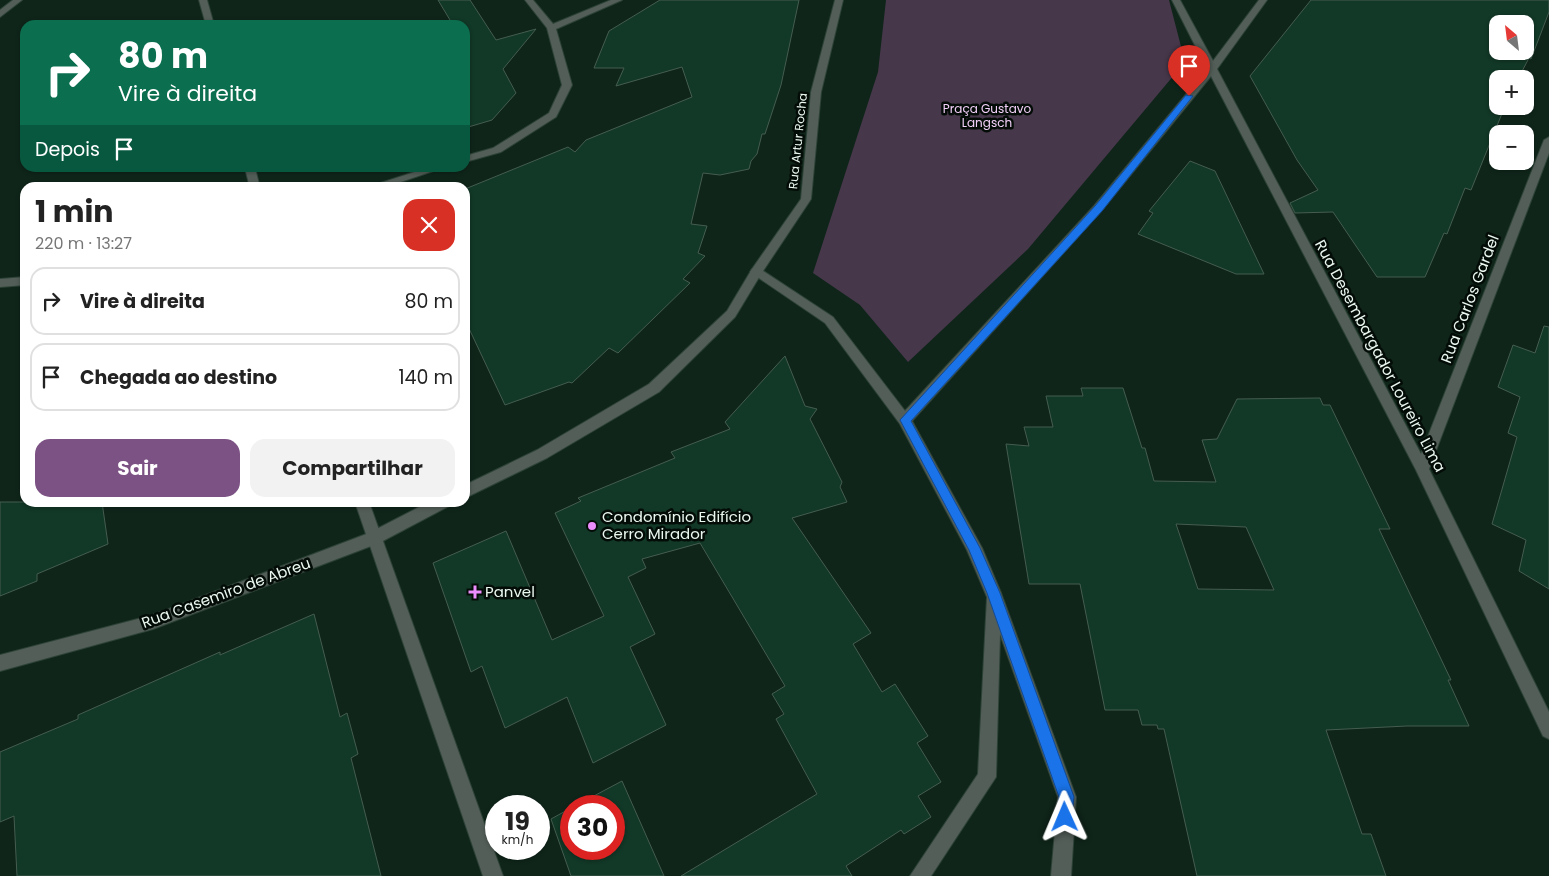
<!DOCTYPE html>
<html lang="pt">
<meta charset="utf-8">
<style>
body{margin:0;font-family:Poppins,sans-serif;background:#f2f2f2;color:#222;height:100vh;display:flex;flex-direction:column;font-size:19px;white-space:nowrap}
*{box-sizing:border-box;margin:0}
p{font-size:16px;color:#767676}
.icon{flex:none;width:28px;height:28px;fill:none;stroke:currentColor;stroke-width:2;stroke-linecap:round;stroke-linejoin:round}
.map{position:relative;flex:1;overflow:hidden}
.sheet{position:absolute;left:20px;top:182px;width:450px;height:325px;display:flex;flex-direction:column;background:#fff;border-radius:15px;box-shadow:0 1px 4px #0004}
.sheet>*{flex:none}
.banner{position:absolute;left:20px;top:20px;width:450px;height:152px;border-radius:15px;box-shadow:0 1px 4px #0004;background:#0b6e4f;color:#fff;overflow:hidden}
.needle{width:32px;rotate:332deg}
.fabs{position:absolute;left:1489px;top:15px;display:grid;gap:10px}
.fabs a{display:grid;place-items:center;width:45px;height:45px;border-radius:10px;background:#fff;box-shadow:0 1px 4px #0004;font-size:25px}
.speed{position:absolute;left:485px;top:795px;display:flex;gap:10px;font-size:25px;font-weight:700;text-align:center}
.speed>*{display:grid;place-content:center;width:65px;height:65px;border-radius:50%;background:#fff;box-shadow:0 1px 4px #0004;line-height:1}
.speed small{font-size:12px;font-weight:400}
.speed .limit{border:8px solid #d22;background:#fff;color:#111}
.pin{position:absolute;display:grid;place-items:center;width:42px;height:42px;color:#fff;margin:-51px -21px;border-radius:50% 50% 50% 0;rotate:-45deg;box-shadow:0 0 5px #0007}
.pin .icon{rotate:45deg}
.me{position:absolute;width:55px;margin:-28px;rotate:359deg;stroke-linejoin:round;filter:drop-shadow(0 0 4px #0008)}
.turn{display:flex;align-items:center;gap:18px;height:105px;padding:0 15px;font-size:22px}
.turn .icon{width:65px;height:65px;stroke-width:2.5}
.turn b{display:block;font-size:35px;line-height:42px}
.then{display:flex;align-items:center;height:48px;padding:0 15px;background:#0003;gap:10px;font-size:19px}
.round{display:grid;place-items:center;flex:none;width:52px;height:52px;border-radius:15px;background:#f2f2f2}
.head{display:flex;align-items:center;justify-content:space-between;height:85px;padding:0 15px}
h1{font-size:30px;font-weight:700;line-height:38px}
.primary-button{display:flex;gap:10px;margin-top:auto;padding:10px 15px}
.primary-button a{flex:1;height:58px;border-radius:15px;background:#7c5284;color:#fff;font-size:20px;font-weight:700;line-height:58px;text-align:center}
.primary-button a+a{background:#f2f2f2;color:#222}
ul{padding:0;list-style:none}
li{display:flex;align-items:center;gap:15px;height:68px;margin:0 10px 8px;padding:0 5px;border:2px solid #e0e0e0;border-radius:15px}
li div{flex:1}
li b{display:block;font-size:19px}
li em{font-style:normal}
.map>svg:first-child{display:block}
</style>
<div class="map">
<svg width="1549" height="876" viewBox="0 0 1549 876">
<rect width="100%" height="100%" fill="#0f251a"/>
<path fill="#47374a" d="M886,0H1169L1185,62L1028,249L908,362L860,305L813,273L878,72Z"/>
<path fill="#123827" stroke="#455d50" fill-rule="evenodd" d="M438,0H470L496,40L536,29L503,69L516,93L492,120L465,128V25H453Z
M660,0H799L781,85L765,134H762L757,154L751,161L749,169L720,175L703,173L691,224L707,226L698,253L705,256L683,279L690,283L618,353L609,348L572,383L569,382L505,405L465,320V189L568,147L575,152L586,140L692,97L682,67L616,86L624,68H594L609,31Z
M1311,0H1549V12L1531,59L1529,58L1518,79H1498V106H1505L1471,190L1465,188L1447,234L1444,233L1425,277H1377L1333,212L1295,213L1290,203L1318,190L1297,160L1250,76ZM1498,24H1525V51H1498Z
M1190,161L1215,171L1264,274H1236L1138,234L1153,213L1149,211Z
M1544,326L1549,327V589L1519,571L1526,540L1492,524L1517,437L1508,433L1520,397L1498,387L1513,345L1535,353Z
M785,356L805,406L817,409L810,419L842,482L840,487L847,502L792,518L871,633L853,644L882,692L895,684L928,736L917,743L941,782L918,796L931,817L904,834L901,830L846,866L852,876H681L817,794L776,719L784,714L772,694L785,686L700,543L642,559L646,568L628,577L655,634L630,647L666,725L593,763L567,697L505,728L482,666L471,672L433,563L506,531L552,640L604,616L555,513L581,501L578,498L675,458L671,452L730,429L725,422Z
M1081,388H1123L1142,448H1145L1154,481L1216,482L1202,440L1217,439L1237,399L1320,398L1323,405H1330L1390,529H1379L1451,680H1448L1469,726H1407L1326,730L1362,834H1371L1386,876H1197L1164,729H1158L1157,725H1142L1138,710H1105L1080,584H1029L1006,444L1029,446L1024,427H1053L1046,396H1083ZM1176,524L1246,527L1274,590L1198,589Z
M0,502H102L108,544L37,574V581L0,596Z
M314,614L340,717L347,713L358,754L351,758L381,876H17L14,816L0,822V752L78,719V715L220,652V655Z
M622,781L664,876H571L551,819L571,808V849H614V806H575Z"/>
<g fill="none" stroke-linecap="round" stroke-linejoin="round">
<g stroke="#2e4338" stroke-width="2">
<path id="minor" d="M13,0H22L0,17V10Z
M199,0H207L214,25H206Z
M525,0H533L553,24L611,0H622L556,29L572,85L556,117L501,152L465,162V156L493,148L549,113L562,85L547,28Z
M1172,0H1180L1213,61L1259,0H1267L1217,69L1421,454L1544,140L1549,137V153L1429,469L1549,712V739L1543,736L1416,470L1211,76L1102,210L912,421L982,548L1001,593L1076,797L1071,876H1051L1058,797L1000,634L996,777L931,876H910L978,774L987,597L967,550L900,424L825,323L750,272L752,269H760L833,317L905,411L1094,206L1207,69Z
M245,168H255L260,188H250Z
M427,168H442L383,188H365Z
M25,277V285L0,287V279Z
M355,502H369L503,876H483Z"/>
</g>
<g stroke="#2e4338" stroke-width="2">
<path id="tertiary" d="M835,0H843L821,92L811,199L761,274L735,317L659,392L547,458L465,498V485L537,450L649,384L727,311L752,269L801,199L811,92Z
M429,502H451L449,506L379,543L153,629L0,671V655L153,615L369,533Z"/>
</g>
<use href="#minor" fill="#535e58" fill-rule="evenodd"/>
<use href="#tertiary" fill="#535e58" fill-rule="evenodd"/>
</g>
<path fill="#1a73e8" stroke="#114b97" d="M1186,95L1193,96L1102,211L911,421L980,548L1000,593L1074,797L1071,822L1065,824L1060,822L1058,817L1059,797L987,593L969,550L900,420L1095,206Z"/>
<g fill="#eb8dfc" stroke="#040c07" stroke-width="2">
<circle cx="592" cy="526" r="5"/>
<path d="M472.5 584.5h5v5h5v5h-5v5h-5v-5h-5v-5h5z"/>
</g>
<g text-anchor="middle" stroke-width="5" stroke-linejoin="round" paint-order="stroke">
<g font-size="12" fill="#f3d0f9" stroke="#040c07">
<text x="987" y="113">Praça Gustavo<tspan x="987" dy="14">Langsch</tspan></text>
</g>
<g font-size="12" fill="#eaf8f0" stroke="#040c07">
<text transform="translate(798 141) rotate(-84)" y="4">Rua Artur Rocha</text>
</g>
<g font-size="15" fill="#eaf8f0" stroke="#040c07">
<text transform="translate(1470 299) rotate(-69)" y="5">Rua Carlos Gardel</text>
<text transform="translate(1380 356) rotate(62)" y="5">Rua Desembargador Loureiro Lima</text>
<text transform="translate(226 593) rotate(-20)" y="5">Rua Casemiro de Abreu</text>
</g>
<g font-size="15" fill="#eaf8f0" stroke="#040c07" text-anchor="start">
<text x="602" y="522">Condomínio Edifício<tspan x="602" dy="17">Cerro Mirador</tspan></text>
<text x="485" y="597">Panvel</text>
</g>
</g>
</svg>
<div class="fabs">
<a><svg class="needle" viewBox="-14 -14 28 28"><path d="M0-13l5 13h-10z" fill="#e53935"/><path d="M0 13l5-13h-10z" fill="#767676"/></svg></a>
<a>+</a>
<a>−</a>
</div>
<div class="speed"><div>19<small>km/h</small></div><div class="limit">30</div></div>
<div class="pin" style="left:1189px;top:96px;background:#d93025"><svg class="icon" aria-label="arrive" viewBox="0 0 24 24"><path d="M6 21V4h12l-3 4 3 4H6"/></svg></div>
<svg class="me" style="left:1065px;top:817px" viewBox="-20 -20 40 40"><path d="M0-17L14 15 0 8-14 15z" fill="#1a73e8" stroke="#fff" stroke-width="4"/></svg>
<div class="banner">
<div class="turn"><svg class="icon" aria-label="right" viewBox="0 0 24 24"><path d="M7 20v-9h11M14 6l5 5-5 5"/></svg><div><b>80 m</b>Vire à direita</div></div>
<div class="then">Depois<svg class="icon" aria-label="arrive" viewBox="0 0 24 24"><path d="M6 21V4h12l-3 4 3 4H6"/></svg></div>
</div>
<section class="sheet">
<div class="head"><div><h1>1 min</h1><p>220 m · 13:27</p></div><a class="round" style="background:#d93025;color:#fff"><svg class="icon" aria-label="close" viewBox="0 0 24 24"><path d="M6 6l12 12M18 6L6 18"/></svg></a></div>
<ul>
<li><svg class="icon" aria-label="right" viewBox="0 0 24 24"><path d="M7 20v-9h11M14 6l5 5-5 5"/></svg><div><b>Vire à direita</b></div><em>80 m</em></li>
<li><svg class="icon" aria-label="arrive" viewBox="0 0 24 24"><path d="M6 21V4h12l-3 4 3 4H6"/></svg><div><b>Chegada ao destino</b></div><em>140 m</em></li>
</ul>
<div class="primary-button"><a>Sair</a><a>Compartilhar</a></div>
</section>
</div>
